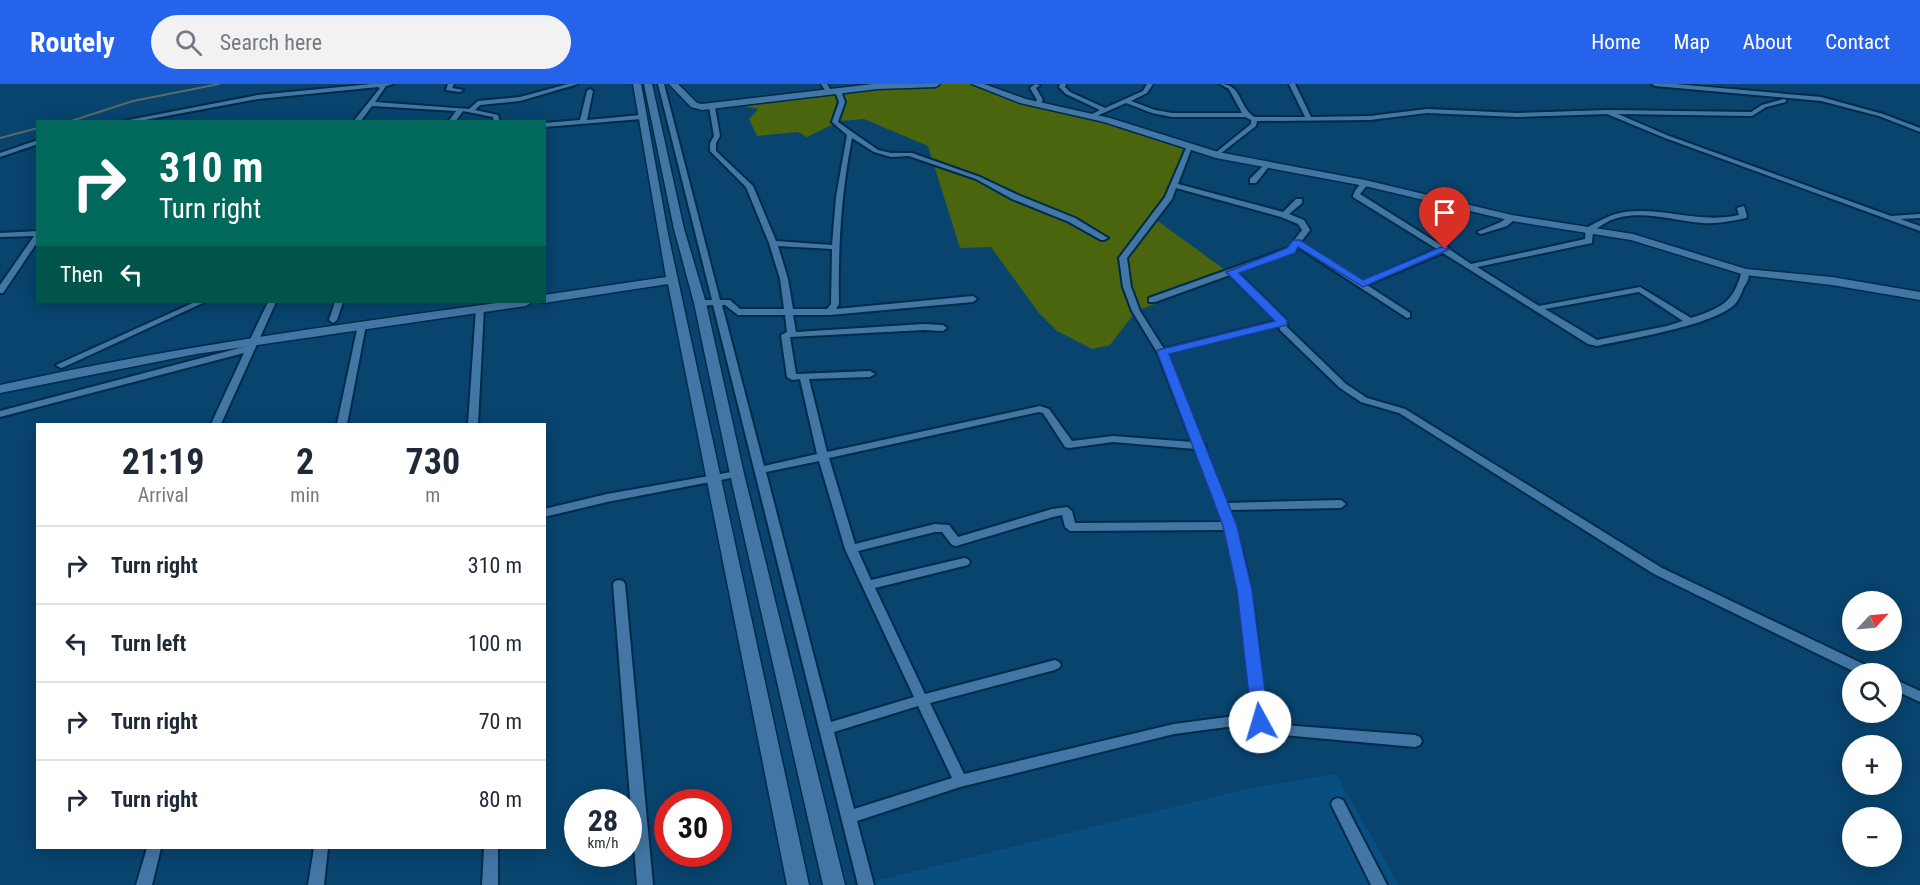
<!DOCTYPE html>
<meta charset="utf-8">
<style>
body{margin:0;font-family:"Roboto Condensed",sans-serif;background:#f2f2f3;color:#1f2937;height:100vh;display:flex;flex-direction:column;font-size:22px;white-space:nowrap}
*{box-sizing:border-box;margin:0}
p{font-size:20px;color:#747a83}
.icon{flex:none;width:33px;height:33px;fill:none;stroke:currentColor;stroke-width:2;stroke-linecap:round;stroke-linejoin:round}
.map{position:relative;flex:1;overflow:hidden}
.sheet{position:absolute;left:36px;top:339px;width:510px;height:426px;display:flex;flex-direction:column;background:#fff;border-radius:0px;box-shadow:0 3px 15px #0003}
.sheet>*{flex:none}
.banner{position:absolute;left:36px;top:36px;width:510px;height:183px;border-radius:0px;box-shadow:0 3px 15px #0003;background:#00695c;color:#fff;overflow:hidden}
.needle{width:39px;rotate:64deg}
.controls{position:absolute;left:1842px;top:507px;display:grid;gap:12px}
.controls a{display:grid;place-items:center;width:60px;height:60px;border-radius:50%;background:#fff;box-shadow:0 3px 15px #0003;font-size:30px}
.speed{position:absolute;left:564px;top:705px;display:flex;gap:12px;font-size:30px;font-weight:700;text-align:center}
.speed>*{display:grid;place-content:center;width:78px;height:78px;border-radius:50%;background:#fff;box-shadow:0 3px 15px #0003;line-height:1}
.speed small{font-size:15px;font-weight:400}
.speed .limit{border:9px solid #d22;background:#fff;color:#111}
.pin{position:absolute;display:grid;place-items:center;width:51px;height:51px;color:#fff;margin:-62px -26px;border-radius:50% 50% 50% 0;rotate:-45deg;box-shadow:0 0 6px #0007}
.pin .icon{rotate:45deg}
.me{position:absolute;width:66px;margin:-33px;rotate:354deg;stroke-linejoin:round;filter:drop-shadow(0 0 4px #0008)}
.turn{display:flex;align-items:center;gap:21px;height:126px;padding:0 24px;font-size:27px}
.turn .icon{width:78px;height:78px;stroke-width:2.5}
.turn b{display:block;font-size:42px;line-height:51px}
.then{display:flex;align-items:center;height:57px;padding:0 24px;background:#0003;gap:12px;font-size:22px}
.eta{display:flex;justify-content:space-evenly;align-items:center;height:102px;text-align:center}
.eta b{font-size:36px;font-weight:700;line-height:42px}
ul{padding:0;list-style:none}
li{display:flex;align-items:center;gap:18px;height:78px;padding:0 24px;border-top:2px solid #e0e1e3}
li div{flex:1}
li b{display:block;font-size:22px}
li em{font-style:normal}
header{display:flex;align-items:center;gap:36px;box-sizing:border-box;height:84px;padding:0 30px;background:#2563eb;color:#fff}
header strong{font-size:28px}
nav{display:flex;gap:33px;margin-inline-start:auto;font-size:21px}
.search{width:420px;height:54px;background:#f2f2f3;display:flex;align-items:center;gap:15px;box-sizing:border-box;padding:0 21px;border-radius:33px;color:#747a83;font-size:22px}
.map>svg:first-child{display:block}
</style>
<header>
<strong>Routely</strong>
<div class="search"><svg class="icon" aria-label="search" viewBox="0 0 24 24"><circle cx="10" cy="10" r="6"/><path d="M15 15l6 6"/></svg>Search here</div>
<nav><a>Home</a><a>Map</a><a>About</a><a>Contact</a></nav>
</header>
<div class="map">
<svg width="1920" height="801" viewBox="0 0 1920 801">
<rect width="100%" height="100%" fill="#08446e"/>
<path fill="#084e7e" d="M1336,690L1399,801H859L1246,705Z"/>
<path fill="#4a650d" d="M936,0H976L1023,17L1092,32L1189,63L1155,135L1232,191L1136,227L1110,261L1092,265L1057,247L1039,229L991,163L960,164L928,62L864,35L840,37L807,53L798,48L757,52L749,35L758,25L731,19L780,12Z"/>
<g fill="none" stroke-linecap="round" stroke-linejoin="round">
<path stroke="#556c6c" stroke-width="2" d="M1691,0L1730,4
M68,38L133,17L219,0
M0,54L38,44"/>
<g stroke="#002a49" stroke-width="4">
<path id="street" d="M372,0H393L386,2L375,18L469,25L478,17L520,13L568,0H578L520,17L480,21L475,26L498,31L500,38H494L493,33L463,27L455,38H448L456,27L372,22L360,38H353L380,4L378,3L258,15L134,38H118L258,11Z
M448,0H454L452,4L463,6L460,8L446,6Z
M658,0H664L720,216H730L740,225H784L780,195L769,159L746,103L710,67V59L714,52L709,23L712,21L715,23L720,52L716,59V67L753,102L776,157L832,161L836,113L847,51L832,38L839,18L836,10L841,5L844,7L842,10L845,18L838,38L878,66L891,69H912L980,93L1018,111L1075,134L1108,154L1104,156H1101L1069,138L1012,115L976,95L909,72L891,73L874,68L852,54C841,109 838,164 839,220L836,225L973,212L977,215L973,218L830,231H793L796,248L924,240L943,241L947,244L943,247L924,246L790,253L796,290L870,287L875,290L870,293L809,295L827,368L1040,322L1049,325L1072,357L1113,352L1192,358L1157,268L1132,227L1123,203L1119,174L1165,113L1187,62L1192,63L1178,100L1283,128L1296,115H1302V119L1289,130L1304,136L1310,146L1301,158L1362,198L1437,165L1353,113C1353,108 1360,99 1365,97L1369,99L1360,110L1444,163H1448L1449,165L1471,180L1585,155L1586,144C1599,137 1611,130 1625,128C1664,123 1699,140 1739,131L1737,124L1744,122L1747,132L1746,134C1731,137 1718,140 1703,139C1673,137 1638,124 1609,137C1603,140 1598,144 1593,147L1592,159L1477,183L1539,222L1640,203L1691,234C1721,224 1734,219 1742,186H1748C1750,193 1748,197 1744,203C1741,209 1739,216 1735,220C1715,241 1628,255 1597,262L1588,260L1443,169L1367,201L1410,229V233L1407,234L1298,163L1294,168L1237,188L1286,236L1287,243L1346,300L1367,314L1405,325L1662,484L1876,586L1878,590H1859L1654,490L1399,329L1361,318L1340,304L1280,246L1279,242L1167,269L1203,359L1206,362L1205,364L1226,419L1341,416L1346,420L1341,424L1229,426C1255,492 1258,565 1266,635L1283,641L1415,651L1420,653L1422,657L1420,661L1415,663L1283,651L1260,643H1227L1174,650L960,703L857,737L874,801H858L713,221L700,222L696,219L700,216H712ZM1176,104L1281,133L1298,140L1302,146L1288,164L1149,214V218H1155L1230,191L1277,237L1164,265L1140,227L1131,203L1127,174L1172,115ZM778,162L832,165L831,220L827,225H793L788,195ZM1639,208L1683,237L1667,242L1597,256L1545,225ZM722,221H725L738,231H785L787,248L781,251L787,293L792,296L800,295L817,370L764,382ZM1039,328L1043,329L1065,363L1069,364L1113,358L1195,365L1223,438L1075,439L1072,427L1067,423L1052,425L958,453L949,441L935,440L855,460L829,374ZM819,377L845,465L914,613L831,638L766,388ZM1062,431L1065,443L1070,447L1226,446L1236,487L1253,633H1227L1174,640L964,690L930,619L1055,586L1059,584L1061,581L1059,578L1055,576L925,610L875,504L964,482L968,481L970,478L968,475L964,474L871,496L858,467L935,448H942L952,461L956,462L1053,433ZM918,622L952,694L854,725L834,648Z
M821,0H827L832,8L831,9H827Z
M1035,0L1040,1L1036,4L1043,16L1038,22L1035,20L1037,16L1030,4Z
M1060,0H1066L1065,3L1070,8L1105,24L1143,7L1147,0H1153L1147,9L1131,17L1155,26L1172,29H1242L1229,5L1220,0C1243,0 1238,24 1255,33H1305L1289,0H1295L1311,33L1370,32L1427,25L1517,29L1608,26L1751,28L1762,21L1784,15L1786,16V18L1766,23L1752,32L1618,30L1669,52L1891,132L1920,130V134L1900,135L1920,142V147L1665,54L1607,30L1517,33L1427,29L1370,36L1257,37L1256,42L1216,73L1213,71L1214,70L1251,40V36L1245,33H1172L1152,29L1126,19L1092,34L1090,33V31L1100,26L1066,10L1059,3Z
M1652,0H1675L1821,13L1883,30L1920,44V48L1879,32L1821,17L1655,2Z
M590,5L593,7L587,36L641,31L644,33L641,35L544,43V39L580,36L587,7Z
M38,56V60L0,73V69Z
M1266,79L1271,80L1256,99H1250V95Z
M1509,132L1516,134L1507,142L1481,150L1477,148L1501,138Z
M38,147V157L3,209H0V201L34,152L0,153V149Z
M195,218H205L64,283L61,284L56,281Z
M268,218H276L221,340H211L244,269L0,333V327L247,262Z
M335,218H343L337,236L333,239L329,236Z
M480,221L484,224L478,340H468L476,224Z
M362,238L366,241L347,340H337L358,241Z
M737,387L742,390L741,392L607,418L544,433V425L607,410Z
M619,496L623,497L625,500L653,801H637L613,500L615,497Z
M1892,594L1920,607V618L1892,605Z
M1338,714L1343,716L1387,801H1371L1331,720L1333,716Z
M147,764H161L152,801H136Z
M314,764H328L324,801H308Z
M484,764H498V801H482Z"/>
</g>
<g stroke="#002a49" stroke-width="3">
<path id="secondary" d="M633,0H641L668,150L809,801H787L668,200L544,219L540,218H544V211L666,193Z
M644,0H652L684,145L706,219L744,390L845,801H823L730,390L694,219L674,145Z
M669,0H678L697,19L702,20L873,0H940L936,3L878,5L702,26L691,23Z
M972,0H984L1026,15L1110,34L1218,68L1365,96L1512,131L1633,150L1746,185L1832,193L1920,208V216L1832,201L1745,191L1631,156L1512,137L1365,102L1216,74L1104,38L1020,19Z
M504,218H532L526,222L196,270L0,309V301C166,264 335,241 504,218Z"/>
</g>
<use href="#street" fill="#4277a5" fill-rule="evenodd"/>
<use href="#secondary" fill="#4277a5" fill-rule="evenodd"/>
</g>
<path fill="#2563eb" stroke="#184099" stroke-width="1.5" d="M1293,156H1300L1363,196L1441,163L1450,165L1363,203L1298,163L1295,169L1239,189L1287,236V241L1169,270L1237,442L1252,506L1269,638L1266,643L1260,645L1254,643L1252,638L1237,506L1223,442L1157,268L1158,266L1275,237L1226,188L1287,164Z"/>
</svg>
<div class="controls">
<a><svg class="needle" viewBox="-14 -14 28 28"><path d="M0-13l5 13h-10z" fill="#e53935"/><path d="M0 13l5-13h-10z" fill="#747a83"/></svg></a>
<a><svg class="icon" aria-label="search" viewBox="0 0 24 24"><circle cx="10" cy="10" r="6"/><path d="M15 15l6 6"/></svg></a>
<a>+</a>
<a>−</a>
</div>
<div class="speed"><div>28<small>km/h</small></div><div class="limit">30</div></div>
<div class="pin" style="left:1445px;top:165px;background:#d93025"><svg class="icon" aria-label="arrive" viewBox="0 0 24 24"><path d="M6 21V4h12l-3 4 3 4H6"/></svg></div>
<svg class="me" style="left:1260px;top:638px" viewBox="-20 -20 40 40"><circle r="19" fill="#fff"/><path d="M0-13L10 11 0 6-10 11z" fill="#2563eb"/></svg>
<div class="banner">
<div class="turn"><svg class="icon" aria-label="right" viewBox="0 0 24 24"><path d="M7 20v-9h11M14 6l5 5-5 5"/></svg><div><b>310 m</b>Turn right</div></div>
<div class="then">Then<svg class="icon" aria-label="left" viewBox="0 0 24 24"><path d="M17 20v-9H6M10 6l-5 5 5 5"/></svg></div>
</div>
<section class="sheet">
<div class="eta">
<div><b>21:19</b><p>Arrival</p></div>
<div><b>2</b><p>min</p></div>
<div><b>730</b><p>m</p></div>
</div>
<ul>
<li><svg class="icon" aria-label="right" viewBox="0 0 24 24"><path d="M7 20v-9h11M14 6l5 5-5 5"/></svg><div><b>Turn right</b></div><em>310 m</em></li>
<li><svg class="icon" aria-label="left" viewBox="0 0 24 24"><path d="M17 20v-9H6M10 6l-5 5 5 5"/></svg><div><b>Turn left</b></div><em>100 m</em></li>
<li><svg class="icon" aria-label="right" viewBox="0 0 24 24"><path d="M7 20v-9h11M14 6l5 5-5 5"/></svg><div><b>Turn right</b></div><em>70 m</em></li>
<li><svg class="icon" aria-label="right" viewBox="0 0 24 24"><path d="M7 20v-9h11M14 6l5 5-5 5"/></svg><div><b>Turn right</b></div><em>80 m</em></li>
</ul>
</section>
</div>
